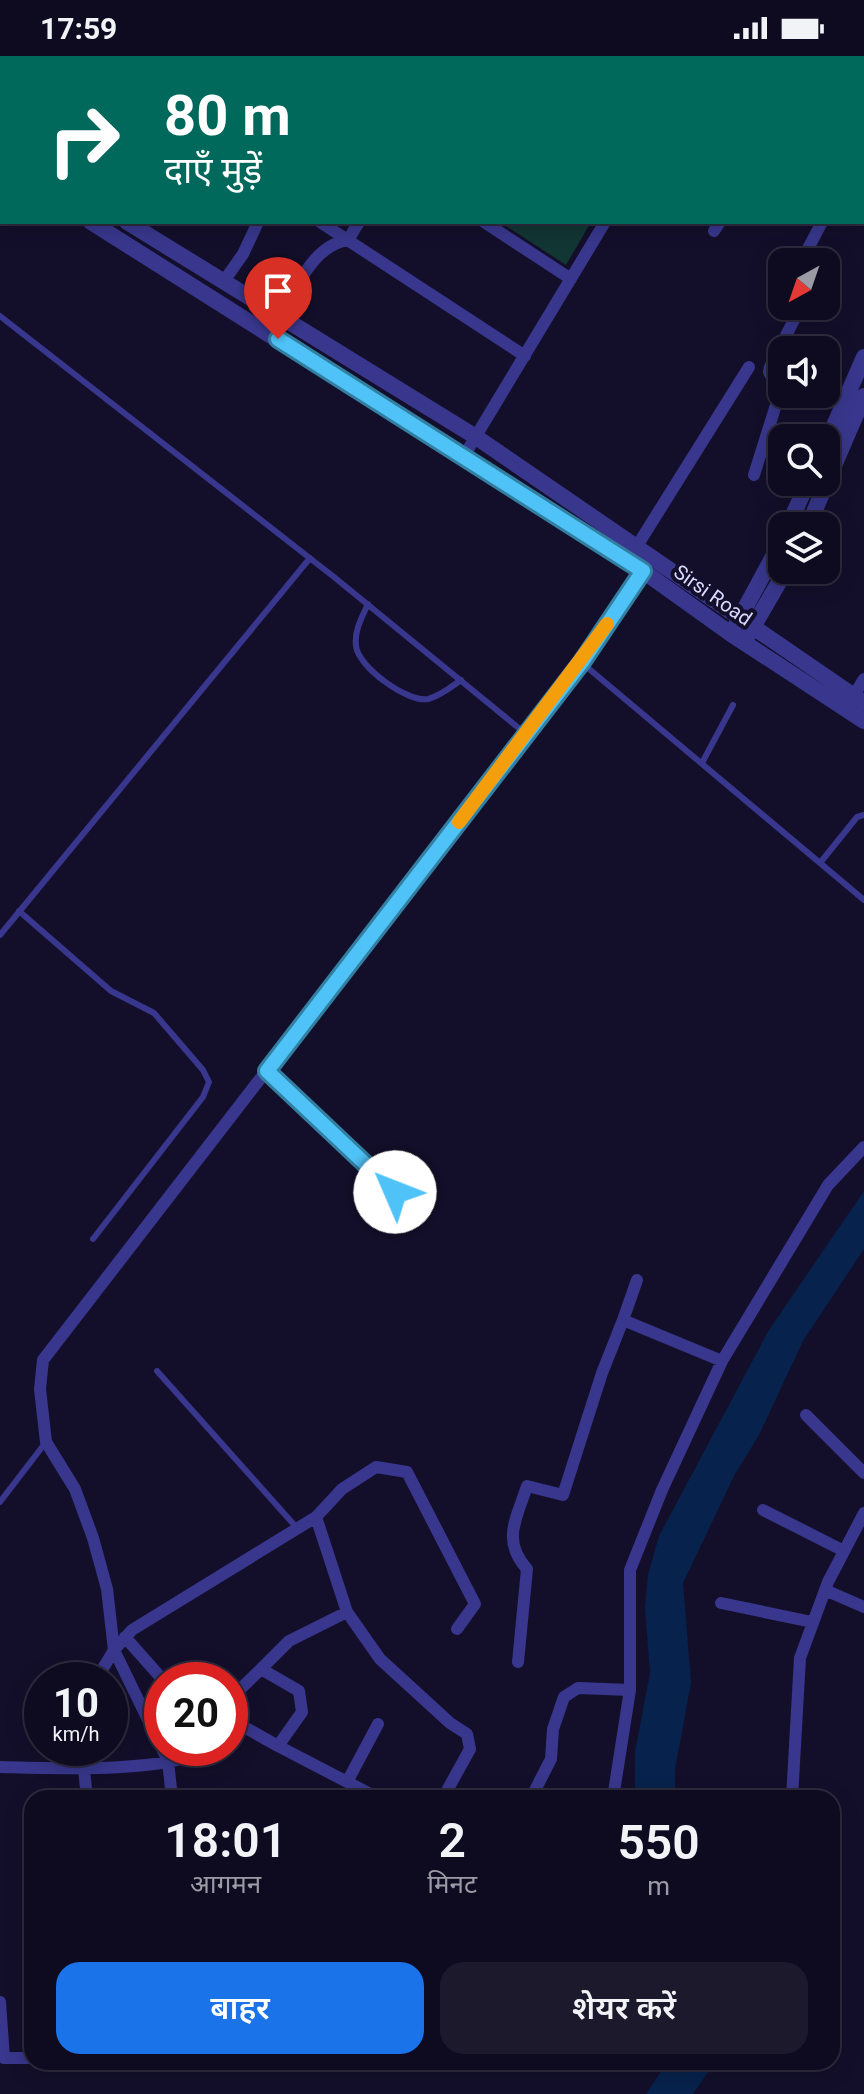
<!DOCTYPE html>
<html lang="hi">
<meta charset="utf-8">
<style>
body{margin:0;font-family:Roboto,"Noto Sans Devanagari",sans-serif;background:#1c192d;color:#f1f3f6;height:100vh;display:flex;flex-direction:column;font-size:30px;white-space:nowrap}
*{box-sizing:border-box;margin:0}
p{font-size:26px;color:#9b9ba5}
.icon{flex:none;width:44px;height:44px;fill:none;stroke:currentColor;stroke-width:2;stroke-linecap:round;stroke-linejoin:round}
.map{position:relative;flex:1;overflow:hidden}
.panel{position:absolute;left:24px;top:1734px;width:816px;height:280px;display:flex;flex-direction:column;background:#0e0b20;border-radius:24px;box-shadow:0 4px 20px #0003,0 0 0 2px #2e2b3e}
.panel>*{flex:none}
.banner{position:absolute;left:0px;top:0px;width:864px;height:168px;box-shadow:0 4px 20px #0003,0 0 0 2px #2e2b3e;background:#00695c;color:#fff;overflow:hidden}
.needle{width:52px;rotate:220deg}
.tools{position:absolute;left:768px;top:192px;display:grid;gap:16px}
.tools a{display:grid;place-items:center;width:72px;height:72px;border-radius:16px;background:#0e0b20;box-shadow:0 4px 20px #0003,0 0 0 2px #2e2b3e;font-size:40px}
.speed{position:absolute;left:24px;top:1606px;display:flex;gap:16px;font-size:40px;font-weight:700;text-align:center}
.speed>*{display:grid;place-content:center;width:104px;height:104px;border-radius:50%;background:#0e0b20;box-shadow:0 4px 20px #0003,0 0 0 2px #2e2b3e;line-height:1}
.speed small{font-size:20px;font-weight:400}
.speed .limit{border:12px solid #d22;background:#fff;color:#111}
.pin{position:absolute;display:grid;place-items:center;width:68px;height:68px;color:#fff;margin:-82px -34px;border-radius:50% 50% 50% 0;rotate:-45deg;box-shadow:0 0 8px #0007}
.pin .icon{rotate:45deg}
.me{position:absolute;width:88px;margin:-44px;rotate:314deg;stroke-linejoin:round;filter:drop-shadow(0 0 6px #0008)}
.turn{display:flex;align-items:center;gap:28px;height:168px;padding:0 32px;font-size:36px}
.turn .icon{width:104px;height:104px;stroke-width:2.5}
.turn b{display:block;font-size:56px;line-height:68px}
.eta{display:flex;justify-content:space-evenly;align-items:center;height:136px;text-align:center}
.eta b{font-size:48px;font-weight:600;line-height:56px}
.cta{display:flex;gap:16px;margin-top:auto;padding:16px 32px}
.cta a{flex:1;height:92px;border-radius:24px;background:#1a73e8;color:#fff;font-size:32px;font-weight:600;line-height:92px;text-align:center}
.cta a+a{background:#1c192d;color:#f1f3f6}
.status{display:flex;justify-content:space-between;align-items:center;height:56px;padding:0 40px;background:#0e0b20;direction:ltr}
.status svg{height:22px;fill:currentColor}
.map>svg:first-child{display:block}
</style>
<div class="status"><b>17:59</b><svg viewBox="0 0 49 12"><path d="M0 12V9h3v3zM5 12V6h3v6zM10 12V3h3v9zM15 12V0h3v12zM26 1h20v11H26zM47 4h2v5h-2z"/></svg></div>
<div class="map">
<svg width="864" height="2038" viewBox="0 0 864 2038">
<rect width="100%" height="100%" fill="#130f2b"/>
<path fill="#123633" d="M500,166H591L566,209Z"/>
<path fill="#07224c" d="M864,1135V1193L803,1285L759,1379L735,1418L683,1527L691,1627L675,1713V1742H635V1696L650,1617L645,1552L648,1519L659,1480L769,1274Z
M667,2006H715L693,2038H646Z"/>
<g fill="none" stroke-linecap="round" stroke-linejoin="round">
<path stroke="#28c4b6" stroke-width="3" stroke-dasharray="4 6" stroke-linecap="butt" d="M607,0V2
M500,2L502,0"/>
<path stroke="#38378d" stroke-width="6" d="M0,260L334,521L526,678
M368,548C362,561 354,575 356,590C358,611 408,647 428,643C440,640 451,631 461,624
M582,607L864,844
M702,707L733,649
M820,807L857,761L864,759
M19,855L111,935L154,957L203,1014L209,1026L203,1041L93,1183
M0,879L310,502
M267,1015L395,1136
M157,1315L297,1472
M0,1446L46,1386"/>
<path stroke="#38378d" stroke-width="12" d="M221,0L224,2
M753,0L759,2
M127,2L128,0
M249,2L250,0
M353,2L355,0
M462,2L463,0
M703,2L704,0
M862,36L864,37
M862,95L864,92
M320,166L525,300
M484,166L571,223
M714,175L720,166
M801,206L822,166
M224,225L243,198L258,166
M279,259C297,232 313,189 348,184L359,166
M464,400L605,166
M754,419L780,336L769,316L770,311L796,260L797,250
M637,490L749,311
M853,641L864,623
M623,1264L637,1224
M806,1359L864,1417
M763,1454L844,1495
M316,1461L342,1433L376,1411L407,1416L475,1548L457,1573
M825,1534L864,1551
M721,1547L812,1566
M347,1556L380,1603L450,1667L467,1678L470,1693L443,1742
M125,1581L163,1624
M518,1606L527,1513C501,1484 517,1462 527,1430L563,1439L602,1317L623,1264L722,1305
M96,1624L114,1594L107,1533L93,1482L75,1433L46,1386L40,1333L43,1304L582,606L643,515
M230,1643L261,1613L299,1635L302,1656L278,1690L230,1663
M278,1690L378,1742
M0,1711C43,1712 176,1718 205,1692
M55,1712L68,1692
M84,1713L87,1742
M347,1726L378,1668
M172,1742L168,1705L114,1594L132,1574L316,1461L347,1556L289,1585L261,1613
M531,1742L551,1703L553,1673L564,1641L578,1632L630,1634
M613,1742L630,1634V1514L662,1434L722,1305L828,1129L864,1091
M792,1742L800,1602L828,1526L864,1457
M0,1946L4,2002H32"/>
<path stroke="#38378d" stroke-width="16" d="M0,89L2,90
M0,109L2,111
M91,166L643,515L731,578L864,665
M127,166L476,381L864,647
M826,388L864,301
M788,470L808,426
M808,470L864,340
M736,569L782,484
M749,578L786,514"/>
</g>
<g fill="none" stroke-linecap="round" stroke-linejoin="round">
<g stroke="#337fa1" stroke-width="20">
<path id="route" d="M278,283L643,515L582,606L267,1015L395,1136"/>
</g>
<use href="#route" stroke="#4fc3f7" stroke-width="14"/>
<path stroke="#f59e0b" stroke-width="14" d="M459,766L607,568"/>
</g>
<g text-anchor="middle" stroke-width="8" stroke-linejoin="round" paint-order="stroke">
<g font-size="20" fill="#dcd9ff" stroke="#130f2b">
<text transform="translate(713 539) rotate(35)" y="7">Sirsi Road</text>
</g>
</g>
</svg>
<div class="tools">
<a><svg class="needle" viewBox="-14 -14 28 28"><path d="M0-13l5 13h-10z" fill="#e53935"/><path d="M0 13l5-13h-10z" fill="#9b9ba5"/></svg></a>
<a><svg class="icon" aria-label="sound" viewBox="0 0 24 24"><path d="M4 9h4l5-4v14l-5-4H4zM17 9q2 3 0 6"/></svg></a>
<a><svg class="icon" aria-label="search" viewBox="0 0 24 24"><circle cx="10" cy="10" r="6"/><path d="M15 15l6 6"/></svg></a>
<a><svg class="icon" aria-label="layers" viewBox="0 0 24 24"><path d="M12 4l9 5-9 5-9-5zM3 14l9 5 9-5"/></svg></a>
</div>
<div class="speed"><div>10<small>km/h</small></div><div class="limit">20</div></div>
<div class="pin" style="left:278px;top:283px;background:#d93025"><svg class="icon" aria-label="arrive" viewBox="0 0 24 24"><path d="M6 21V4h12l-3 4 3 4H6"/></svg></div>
<svg class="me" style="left:395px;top:1136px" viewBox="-20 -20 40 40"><circle r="19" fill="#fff"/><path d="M0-13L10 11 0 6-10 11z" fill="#4fc3f7"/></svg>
<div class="banner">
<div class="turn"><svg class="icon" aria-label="right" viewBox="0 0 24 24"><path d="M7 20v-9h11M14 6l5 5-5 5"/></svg><div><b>80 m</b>दाएँ मुड़ें</div></div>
</div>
<section class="panel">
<div class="eta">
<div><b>18:01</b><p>आगमन</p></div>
<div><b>2</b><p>मिनट</p></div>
<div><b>550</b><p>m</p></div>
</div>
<div class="cta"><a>बाहर</a><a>शेयर करें</a></div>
</section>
</div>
